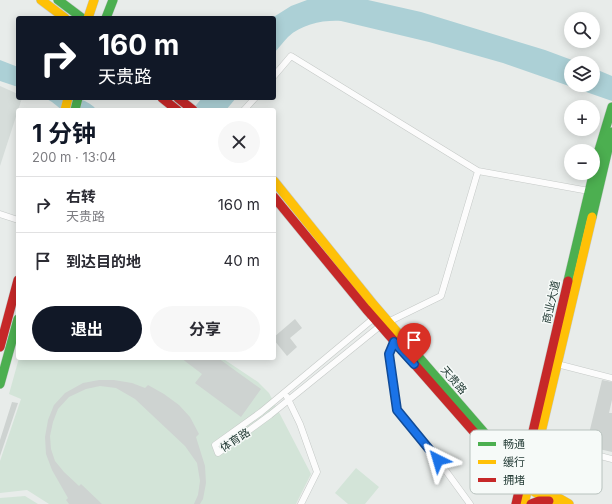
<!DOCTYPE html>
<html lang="zh">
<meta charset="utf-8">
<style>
body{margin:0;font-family:Inter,"Noto Sans SC",sans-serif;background:#f7f7f7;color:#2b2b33;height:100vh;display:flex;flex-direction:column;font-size:15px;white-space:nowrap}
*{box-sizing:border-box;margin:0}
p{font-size:13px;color:#7c7c81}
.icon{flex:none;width:22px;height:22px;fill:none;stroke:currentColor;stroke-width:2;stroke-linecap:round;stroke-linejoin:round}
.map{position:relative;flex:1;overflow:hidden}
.details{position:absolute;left:16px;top:108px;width:260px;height:252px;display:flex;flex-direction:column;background:#fff;border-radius:4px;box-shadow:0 2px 10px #0003}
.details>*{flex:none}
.hud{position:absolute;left:16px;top:16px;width:260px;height:84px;border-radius:4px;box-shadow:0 2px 10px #0003;background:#111827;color:#fff;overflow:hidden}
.tools{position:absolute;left:564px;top:12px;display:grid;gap:8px}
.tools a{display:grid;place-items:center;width:36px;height:36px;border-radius:50%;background:#fff;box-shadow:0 2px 10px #0003;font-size:20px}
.pin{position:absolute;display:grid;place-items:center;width:34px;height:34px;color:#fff;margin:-41px -17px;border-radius:50% 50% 50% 0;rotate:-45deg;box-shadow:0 0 4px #0007}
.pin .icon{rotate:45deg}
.me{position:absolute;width:44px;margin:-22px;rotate:320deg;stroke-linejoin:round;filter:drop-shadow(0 0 3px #0008)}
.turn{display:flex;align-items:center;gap:14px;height:84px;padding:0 16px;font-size:18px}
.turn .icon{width:52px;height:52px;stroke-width:2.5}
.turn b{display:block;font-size:28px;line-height:34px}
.round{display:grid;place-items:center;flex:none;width:42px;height:42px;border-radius:21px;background:#f7f7f7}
.head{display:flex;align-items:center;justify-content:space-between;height:68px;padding:0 16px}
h1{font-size:24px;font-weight:700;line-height:30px;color:#111827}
.cta{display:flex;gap:8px;margin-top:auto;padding:8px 16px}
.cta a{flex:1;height:46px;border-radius:24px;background:#111827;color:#fff;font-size:16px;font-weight:700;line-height:46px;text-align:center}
.cta a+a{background:#f7f7f7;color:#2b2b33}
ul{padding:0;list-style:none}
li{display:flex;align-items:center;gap:12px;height:56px;padding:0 16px;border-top:1px solid #e1e1e2}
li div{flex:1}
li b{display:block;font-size:15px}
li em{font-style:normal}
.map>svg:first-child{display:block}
</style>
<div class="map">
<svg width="612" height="504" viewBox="0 0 612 504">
<rect width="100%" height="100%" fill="#e8ecea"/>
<path fill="#d6ddda" d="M0,86L18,94V98H22L0,166Z"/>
<path fill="#d3e4d8" d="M19,358H222L258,382L269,393L311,474L296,504H49L27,490L0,493V461L21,399L9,394Z
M356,468L379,487L365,504H348L335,493Z
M25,496L38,504H0V498Z"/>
<path fill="#acd0d6" d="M307,0H368L421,12L545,50L580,63H571V85H593V68L612,76V101L503,63L429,42L341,21C323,20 302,24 288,37C283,42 279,48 274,53V18H272L291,6Z
M0,60L18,67V87L0,81Z
M45,98C65,98 82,94 97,110H62L52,102Z
M202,98H236L226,110H192Z"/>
<path fill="#ced3d1" d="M295,319L302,328L290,338L297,347L287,356L274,340V337Z
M181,358H218L261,389L241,417L195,383L202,374Z
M99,380H114L132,383L145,388L148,385L164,394L179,405L190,417L199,434L196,437L205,466L206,483L203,499L200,504H194L198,495L200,481L197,463L185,446L135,399L116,388L100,386L86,389L69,397L58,409L53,422L50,436L51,449L55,461L64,472L79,486L81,484L102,504H69L66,500L68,498L52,470L46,454L45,437L48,420L54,405L65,393L83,383Z
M602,380L612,382V400L609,413H612V452L586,446Z
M12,402L18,403L0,456V440Z"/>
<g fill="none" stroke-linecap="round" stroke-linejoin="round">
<g stroke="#c5c9c7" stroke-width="7">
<path id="street" d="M274,76L291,56L478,171L589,191
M244,110L255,98
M0,214L18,220
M374,318L261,412L215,445L218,453L270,415L380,326
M388,322L441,296L478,171
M394,342L389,354L397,410L438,460L470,504
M557,364L612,378
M287,397L300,424L317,472L301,504
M539,440L612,459"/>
</g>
<g stroke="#c3c9c7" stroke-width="10">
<path id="fast" d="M58,0L82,18
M106,18L113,0
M75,110L78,98
M592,217L612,132
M568,281L599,150L612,107
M404,340L507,459
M0,384L18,319"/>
</g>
<g stroke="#c3c9c7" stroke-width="10">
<path id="slow" d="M41,0L65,18
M88,18L94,0
M65,110L68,98
M274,181L373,304L404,340
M488,448L503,465L528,488L555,504
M507,459L529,481L569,504
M524,504L592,217"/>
</g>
<g stroke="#c3c9c7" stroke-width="10">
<path id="jam" d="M162,98L177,110
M178,98L193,110
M274,197L366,309L488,448
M0,347L18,280
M516,504L568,281
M531,504L539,501H549"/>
</g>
<use href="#street" stroke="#fcfcfc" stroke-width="6"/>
<use href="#fast" stroke="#4caf50" stroke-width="9"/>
<use href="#slow" stroke="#ffc107" stroke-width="9"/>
<use href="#jam" stroke="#c62828" stroke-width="9"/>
</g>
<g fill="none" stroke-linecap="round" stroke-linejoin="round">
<g stroke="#114b97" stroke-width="10">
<path id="route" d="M414,364L394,342L389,354L397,410L438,460"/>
</g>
<use href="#route" stroke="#1a73e8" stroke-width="7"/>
</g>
<g text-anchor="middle" stroke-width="3" stroke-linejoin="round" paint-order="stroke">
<g font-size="11" fill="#263e38" stroke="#f6faf8">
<text transform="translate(551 302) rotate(-77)" y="4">商业大道</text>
<text transform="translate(454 380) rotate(49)" y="4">天贵路</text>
<text transform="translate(235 440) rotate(-33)" y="4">体育路</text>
</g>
</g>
<rect x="470" y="430" width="132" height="64" rx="6" fill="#f6faf8" stroke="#b8c2be" stroke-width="1"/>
<rect x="478" y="442" width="18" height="4" fill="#4caf50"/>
<rect x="478" y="460" width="18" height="4" fill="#ffc107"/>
<rect x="478" y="478" width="18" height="4" fill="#c62828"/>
<g font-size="11" fill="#263e38">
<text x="503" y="448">畅通</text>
<text x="503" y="466">缓行</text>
<text x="503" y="484">拥堵</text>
</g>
</svg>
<div class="tools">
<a><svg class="icon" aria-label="search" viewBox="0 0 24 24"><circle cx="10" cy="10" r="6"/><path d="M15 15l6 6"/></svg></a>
<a><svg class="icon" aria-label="layers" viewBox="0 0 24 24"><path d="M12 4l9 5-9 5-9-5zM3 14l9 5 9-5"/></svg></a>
<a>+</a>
<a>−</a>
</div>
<div class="pin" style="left:414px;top:364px;background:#d93025"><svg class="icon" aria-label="arrive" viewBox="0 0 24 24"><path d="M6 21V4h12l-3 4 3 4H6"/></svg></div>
<svg class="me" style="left:438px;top:460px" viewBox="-20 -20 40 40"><path d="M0-17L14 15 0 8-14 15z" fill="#1a73e8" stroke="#fff" stroke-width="4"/></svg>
<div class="hud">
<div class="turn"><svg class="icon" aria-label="right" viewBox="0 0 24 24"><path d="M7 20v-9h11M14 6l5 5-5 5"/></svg><div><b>160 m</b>天贵路</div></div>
</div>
<section class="details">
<div class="head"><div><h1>1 分钟</h1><p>200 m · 13:04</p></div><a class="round"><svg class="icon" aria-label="close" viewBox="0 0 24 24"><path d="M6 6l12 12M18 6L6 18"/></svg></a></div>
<ul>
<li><svg class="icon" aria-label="right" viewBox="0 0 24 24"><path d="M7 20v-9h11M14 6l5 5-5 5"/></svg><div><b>右转</b><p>天贵路</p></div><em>160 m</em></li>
<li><svg class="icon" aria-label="arrive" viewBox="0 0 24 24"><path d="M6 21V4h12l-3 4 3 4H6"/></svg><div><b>到达目的地</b></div><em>40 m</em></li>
</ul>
<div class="cta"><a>退出</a><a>分享</a></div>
</section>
</div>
